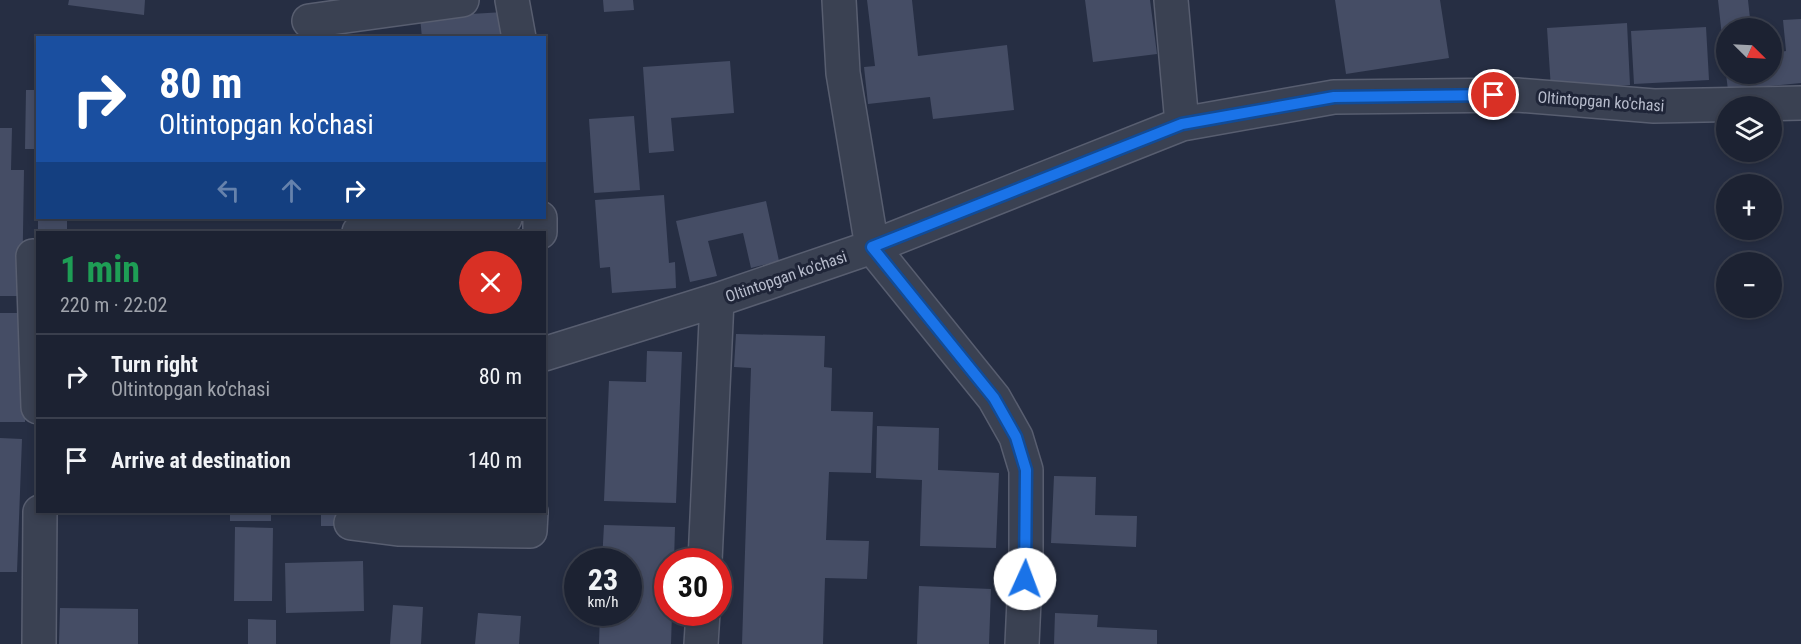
<!DOCTYPE html>
<meta charset="utf-8">
<style>
body{margin:0;font-family:"Roboto Condensed",sans-serif;background:#252a3a;color:#f1f3f6;height:100vh;display:flex;flex-direction:column;font-size:22px;white-space:nowrap}
*{box-sizing:border-box;margin:0}
p{font-size:20px;color:#a0a4ac}
.icon{flex:none;width:33px;height:33px;fill:none;stroke:currentColor;stroke-width:2;stroke-linecap:round;stroke-linejoin:round}
.map{position:relative;flex:1;overflow:hidden}
.drawer{position:absolute;left:36px;top:231px;width:510px;height:282px;display:flex;flex-direction:column;background:#1c2232;border-radius:0px;box-shadow:0 3px 9px #0003,0 0 0 2px #3a3f4d}
.drawer>*{flex:none}
.hud{position:absolute;left:36px;top:36px;width:510px;height:183px;border-radius:0px;box-shadow:0 3px 9px #0003,0 0 0 2px #3a3f4d;background:#1a4fa0;color:#fff;overflow:hidden}
.needle{width:39px;rotate:114deg}
.tools{position:absolute;left:1716px;top:18px;display:grid;gap:12px}
.tools a{display:grid;place-items:center;width:66px;height:66px;border-radius:50%;background:#1c2232;box-shadow:0 3px 9px #0003,0 0 0 2px #3a3f4d;font-size:30px}
.speed{position:absolute;left:564px;top:548px;display:flex;gap:12px;font-size:30px;font-weight:700;text-align:center}
.speed>*{display:grid;place-content:center;width:78px;height:78px;border-radius:50%;background:#1c2232;box-shadow:0 3px 9px #0003,0 0 0 2px #3a3f4d;line-height:1}
.speed small{font-size:15px;font-weight:400}
.speed .limit{border:9px solid #d22;background:#fff;color:#111}
.pin{position:absolute;display:grid;place-items:center;width:51px;height:51px;color:#fff;margin:-26px;border:3px solid #fff;border-radius:50%;box-shadow:0 2px 6px #0007}
.me{position:absolute;width:66px;margin:-33px;rotate:2deg;stroke-linejoin:round;filter:drop-shadow(0 0 4px #0008)}
.turn{display:flex;align-items:center;gap:21px;height:126px;padding:0 24px;font-size:27px}
.turn .icon{width:78px;height:78px;stroke-width:2.5}
.turn b{display:block;font-size:42px;line-height:51px}
.lanes{display:flex;align-items:center;height:57px;padding:0 24px;background:#0003;justify-content:center;gap:30px;direction:ltr}
.lanes .off{opacity:.35}
.round{display:grid;place-items:center;flex:none;width:63px;height:63px;border-radius:32px;background:#252a3a}
.headline{display:flex;align-items:center;justify-content:space-between;height:102px;padding:0 24px}
h1{font-size:36px;font-weight:700;line-height:45px;color:#1e9e55}
ul{padding:0;list-style:none}
li{display:flex;align-items:center;gap:18px;height:84px;padding:0 24px;border-top:2px solid #3a3f4d}
li div{flex:1}
li b{display:block;font-size:22px}
li em{font-style:normal}
.map>svg:first-child{display:block}
</style>
<div class="map">
<svg width="1801" height="644" viewBox="0 0 1801 644">
<rect width="100%" height="100%" fill="#262e43"/>
<path fill="#454d65" d="M69,0H145L144,15L68,5Z
M603,0H633L634,10L604,12Z
M867,0H912L918,56L1007,45L1014,110L933,119L930,97L868,104L864,67L875,66Z
M1085,0H1150L1157,54L1093,62Z
M1335,0H1440L1449,58L1346,74Z
M1718,0H1748L1751,28H1726V64H1725Z
M504,12L505,38H422L420,17Z
M1801,19V83L1728,90L1726,74H1772V53L1786,51L1783,20Z
M1627,23L1630,85L1551,89L1547,28Z
M1706,27L1709,80L1634,84L1631,31Z
M317,28H346V38H317Z
M730,61L734,113L671,118L674,151L649,153L643,67Z
M26,90H38V149H25Z
M634,116L640,190L594,193L589,119Z
M0,128H12L11,170H24L22,296H0Z
M664,195L669,263L675,262L676,288L612,293L610,267L600,268L595,200Z
M766,201L779,261L751,268L743,233L708,241L717,276L690,282L676,221Z
M38,218H67V232H38Z
M226,218H261V221H226Z
M0,313H26L25,422H0Z
M736,334L825,336L824,367L832,368L831,411L873,412L871,473L829,472L826,540L869,541L867,579L825,578L823,644H742L751,368L734,367Z
M647,351L682,352L676,503L604,501L609,381L646,382Z
M877,426L939,428L938,470L999,473L996,548L920,546L922,480L876,478Z
M0,438L22,439L17,572H0Z
M1054,476L1096,477L1095,515L1137,516L1136,547L1051,543Z
M230,512H271V521H230Z
M321,512H345V526H321Z
M604,525L675,527L674,561H668V612H672L671,644H599L600,612H628V561H602Z
M235,527L273,528L272,601H234Z
M363,561L364,611L286,613L285,563Z
M919,586L991,589L989,644H917Z
M393,605L423,607L421,644H390Z
M60,608L138,609V644H59Z
M478,613L521,616L519,644H475Z
M1055,613L1098,615L1097,627L1157,630V644H1054Z
M248,619L276,620V644H248Z"/>
<g fill="none" stroke-linecap="round" stroke-linejoin="round">
<g stroke="#585e70" stroke-width="36">
<path id="minor" d="M512,0L519,38
M839,0L843,73L872,247L994,398L1016,437L1026,470V557L1022,644
M1171,0L1182,124
M309,21L462,0
M540,218V232
M359,232H387L505,218
M33,256L38,407
M544,354L717,300L872,247L1182,124L1334,97L1517,95L1654,106L1801,103
M351,523L398,529L530,531L531,512
M705,561L717,300
M39,644L40,512
M701,644L703,612"/>
</g>
<use href="#minor" stroke="#3a4152" stroke-width="33"/>
</g>
<g fill="none" stroke-linecap="round" stroke-linejoin="round">
<g stroke="#114b97" stroke-width="15">
<path id="route" d="M1025,579L1026,470L1016,437L994,398L872,247L1182,124L1334,97L1494,95"/>
</g>
<use href="#route" stroke="#1a73e8" stroke-width="10"/>
</g>
<g text-anchor="middle" stroke-width="6" stroke-linejoin="round" paint-order="stroke">
<g font-size="16" fill="#b7bccc" stroke="#1f2538">
<text transform="translate(1601 101) rotate(4)" y="6">Oltintopgan ko'chasi</text>
<text transform="translate(786 276) rotate(-19)" y="6">Oltintopgan ko'chasi</text>
</g>
</g>
</svg>
<div class="tools">
<a><svg class="needle" viewBox="-14 -14 28 28"><path d="M0-13l5 13h-10z" fill="#e53935"/><path d="M0 13l5-13h-10z" fill="#a0a4ac"/></svg></a>
<a><svg class="icon" aria-label="layers" viewBox="0 0 24 24"><path d="M12 4l9 5-9 5-9-5zM3 14l9 5 9-5"/></svg></a>
<a>+</a>
<a>−</a>
</div>
<div class="speed"><div>23<small>km/h</small></div><div class="limit">30</div></div>
<div class="pin" style="left:1494px;top:95px;background:#d93025"><svg class="icon" aria-label="arrive" viewBox="0 0 24 24"><path d="M6 21V4h12l-3 4 3 4H6"/></svg></div>
<svg class="me" style="left:1025px;top:579px" viewBox="-20 -20 40 40"><circle r="19" fill="#fff"/><path d="M0-13L10 11 0 6-10 11z" fill="#1a73e8"/></svg>
<div class="hud">
<div class="turn"><svg class="icon" aria-label="right" viewBox="0 0 24 24"><path d="M7 20v-9h11M14 6l5 5-5 5"/></svg><div><b>80 m</b>Oltintopgan ko'chasi</div></div>
<div class="lanes"><svg class="icon off" aria-label="left" viewBox="0 0 24 24"><path d="M17 20v-9H6M10 6l-5 5 5 5"/></svg><svg class="icon off" aria-label="ahead" viewBox="0 0 24 24"><path d="M12 20V5M6 11l6-6 6 6"/></svg><svg class="icon" aria-label="right" viewBox="0 0 24 24"><path d="M7 20v-9h11M14 6l5 5-5 5"/></svg></div>
</div>
<section class="drawer">
<div class="headline"><div><h1>1 min</h1><p>220 m · 22:02</p></div><a class="round" style="background:#d93025;color:#fff"><svg class="icon" aria-label="close" viewBox="0 0 24 24"><path d="M6 6l12 12M18 6L6 18"/></svg></a></div>
<ul>
<li><svg class="icon" aria-label="right" viewBox="0 0 24 24"><path d="M7 20v-9h11M14 6l5 5-5 5"/></svg><div><b>Turn right</b><p>Oltintopgan ko'chasi</p></div><em>80 m</em></li>
<li><svg class="icon" aria-label="arrive" viewBox="0 0 24 24"><path d="M6 21V4h12l-3 4 3 4H6"/></svg><div><b>Arrive at destination</b></div><em>140 m</em></li>
</ul>
</section>
</div>
